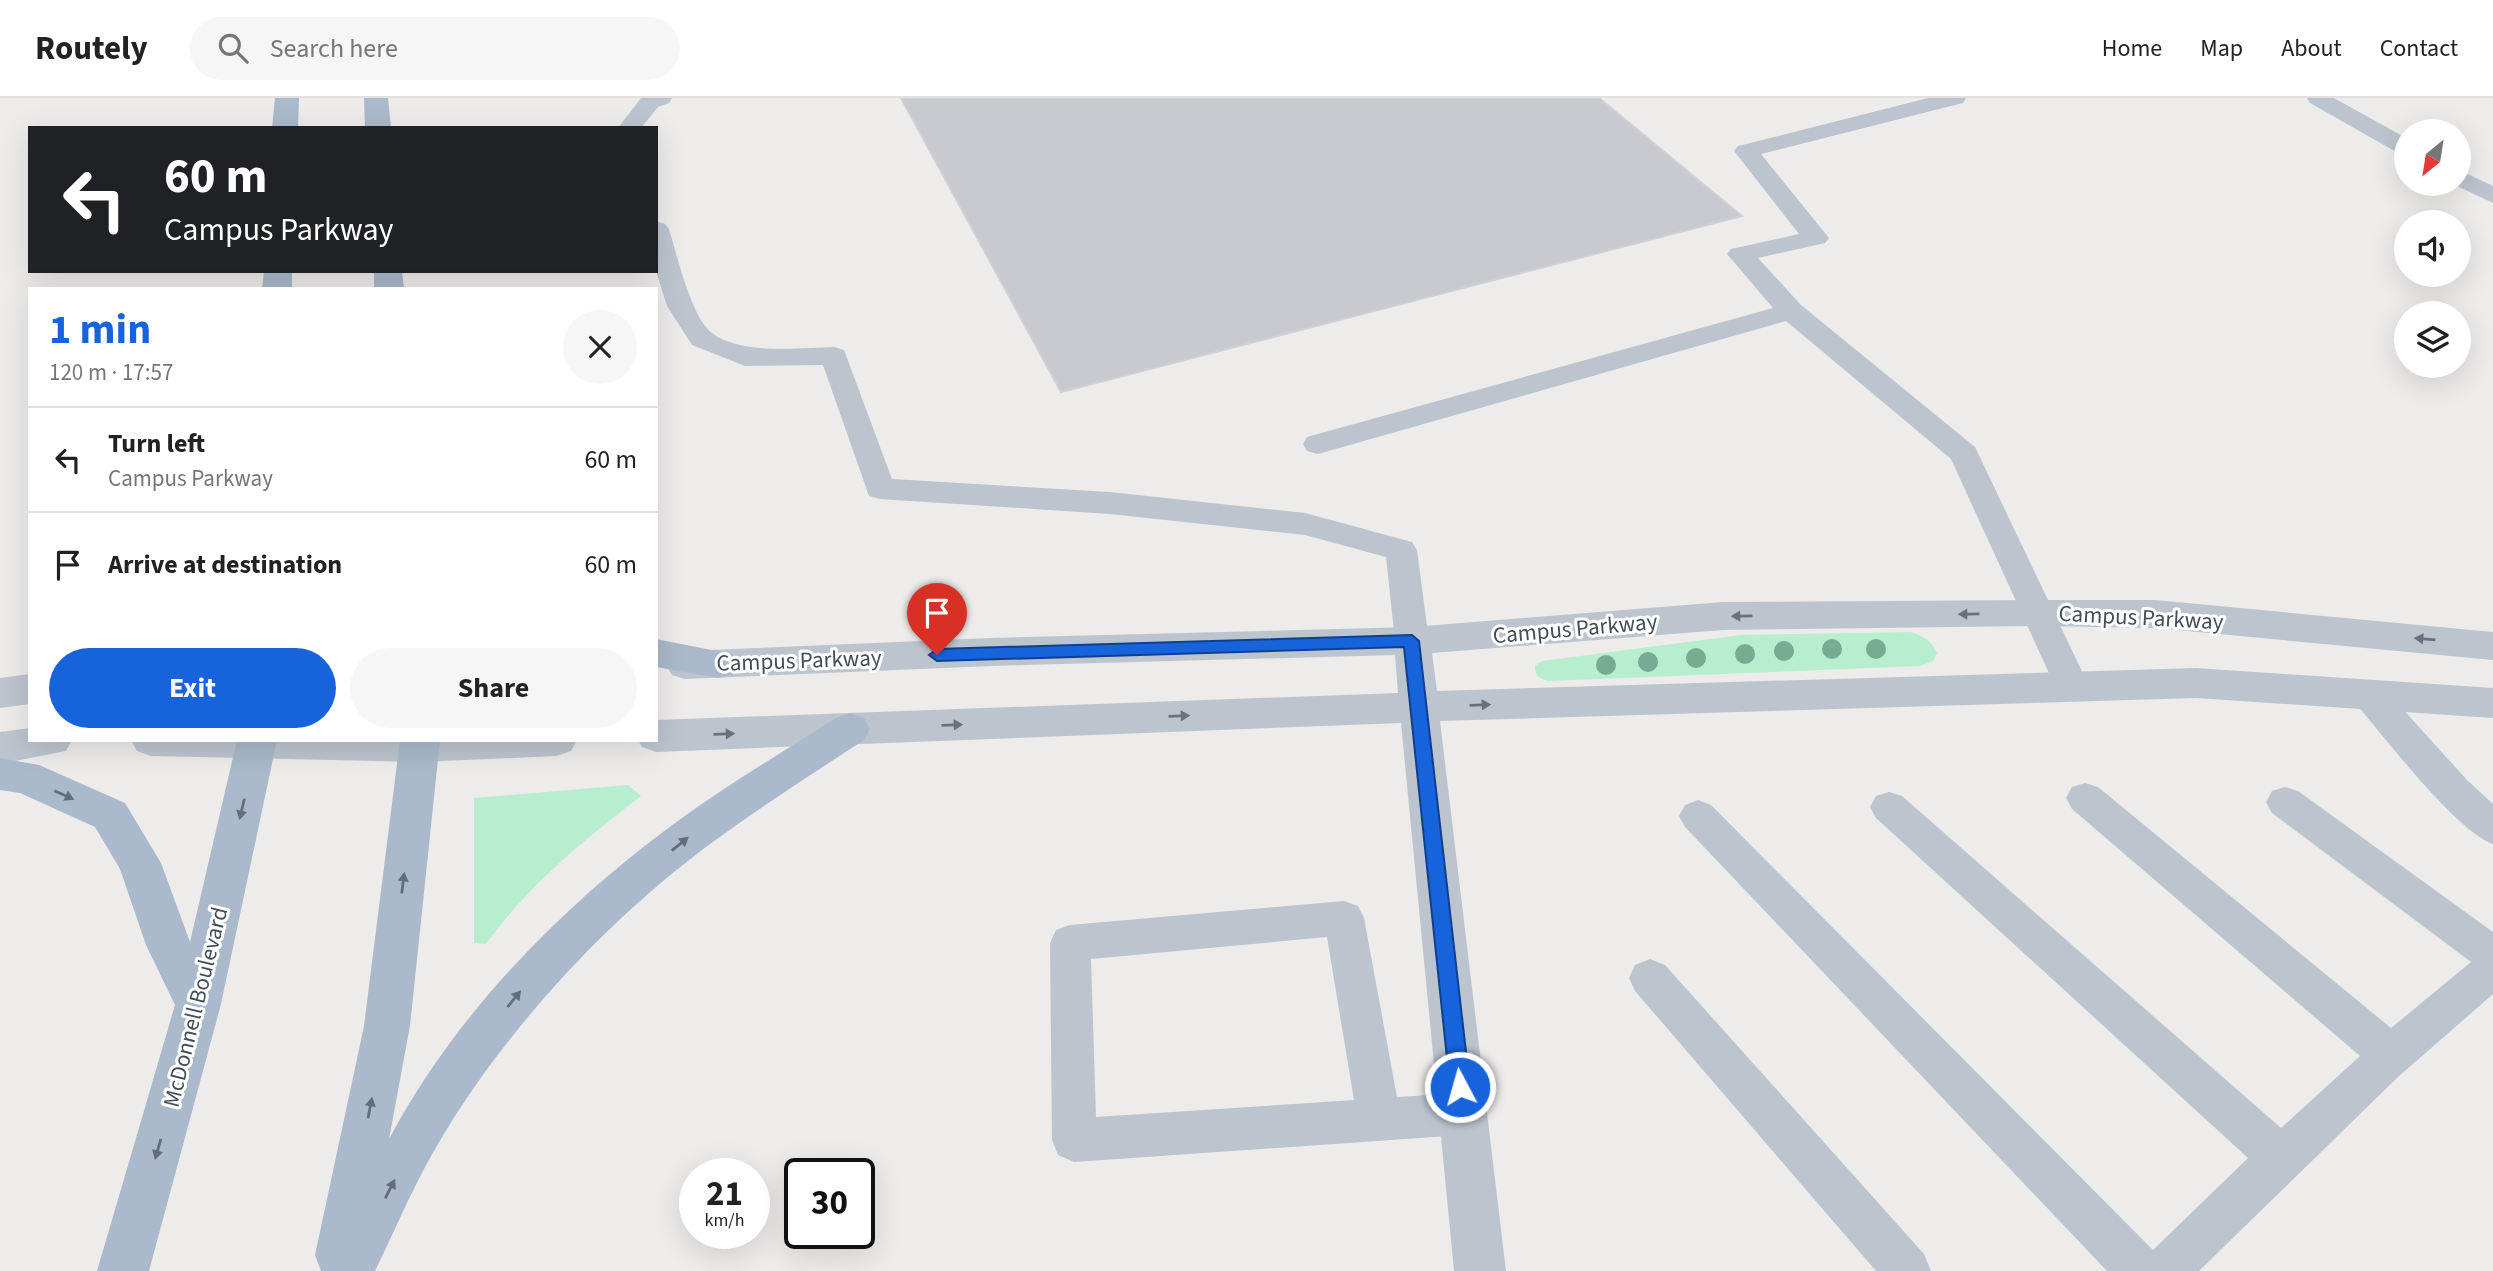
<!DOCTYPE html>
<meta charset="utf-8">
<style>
body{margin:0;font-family:"Source Sans 3",sans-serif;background:#f6f6f6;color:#222;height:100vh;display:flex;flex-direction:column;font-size:26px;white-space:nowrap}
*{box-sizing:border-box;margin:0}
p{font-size:23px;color:#767676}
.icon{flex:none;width:38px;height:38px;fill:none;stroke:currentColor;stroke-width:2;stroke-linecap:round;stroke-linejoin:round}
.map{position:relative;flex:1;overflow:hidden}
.sheet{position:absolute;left:28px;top:189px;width:630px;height:455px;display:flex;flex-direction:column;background:#fff;border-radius:0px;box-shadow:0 7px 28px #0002}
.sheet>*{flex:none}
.guide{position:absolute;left:28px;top:28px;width:630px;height:147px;border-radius:0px;box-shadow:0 7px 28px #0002;background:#202124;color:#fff;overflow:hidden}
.needle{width:46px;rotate:210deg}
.controls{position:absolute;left:2394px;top:21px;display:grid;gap:14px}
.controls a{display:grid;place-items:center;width:77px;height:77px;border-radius:50%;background:#fff;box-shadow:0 7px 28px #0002;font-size:35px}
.speed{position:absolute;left:679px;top:1060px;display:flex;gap:14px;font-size:35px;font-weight:700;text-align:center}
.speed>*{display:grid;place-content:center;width:91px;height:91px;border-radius:50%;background:#fff;box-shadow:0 7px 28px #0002;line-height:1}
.speed small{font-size:18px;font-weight:400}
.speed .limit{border:4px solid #111;border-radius:10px;background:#fff;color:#111}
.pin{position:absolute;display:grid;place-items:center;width:60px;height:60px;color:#fff;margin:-72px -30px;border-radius:50% 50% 50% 0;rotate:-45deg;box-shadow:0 0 7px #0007}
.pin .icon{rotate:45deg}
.me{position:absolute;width:77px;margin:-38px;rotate:354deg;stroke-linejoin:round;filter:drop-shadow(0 0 5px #0008)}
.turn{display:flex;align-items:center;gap:24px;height:147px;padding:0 21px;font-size:32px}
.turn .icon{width:91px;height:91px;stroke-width:2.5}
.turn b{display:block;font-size:49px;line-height:60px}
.round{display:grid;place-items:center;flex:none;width:74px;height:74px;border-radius:37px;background:#f6f6f6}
.summary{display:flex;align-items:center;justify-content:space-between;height:119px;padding:0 21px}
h1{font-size:42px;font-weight:700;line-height:52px;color:#1763dc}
.primary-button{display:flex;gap:14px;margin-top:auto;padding:14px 21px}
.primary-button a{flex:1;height:80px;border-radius:42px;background:#1763dc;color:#fff;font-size:28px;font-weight:700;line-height:80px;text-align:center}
.primary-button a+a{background:#f6f6f6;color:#222}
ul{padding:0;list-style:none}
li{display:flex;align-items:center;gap:21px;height:105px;padding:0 21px;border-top:2px solid #e0e0e0}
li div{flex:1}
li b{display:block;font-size:26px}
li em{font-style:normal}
header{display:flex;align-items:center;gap:42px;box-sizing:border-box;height:98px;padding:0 35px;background:#fff;border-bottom:2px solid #e0e0e0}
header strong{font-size:33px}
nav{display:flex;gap:38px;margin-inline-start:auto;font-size:24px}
.search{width:490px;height:63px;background:#f6f6f6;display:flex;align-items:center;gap:18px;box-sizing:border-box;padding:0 24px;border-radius:38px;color:#767676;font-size:26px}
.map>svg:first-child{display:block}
</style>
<header>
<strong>Routely</strong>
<div class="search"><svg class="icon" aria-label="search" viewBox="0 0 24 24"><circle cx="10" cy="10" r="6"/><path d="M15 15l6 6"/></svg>Search here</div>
<nav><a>Home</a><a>Map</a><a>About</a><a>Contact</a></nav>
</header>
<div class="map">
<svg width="2493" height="1173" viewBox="0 0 2493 1173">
<rect width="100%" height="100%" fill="#eeebeb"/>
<path fill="#b7eecf" d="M1910,534C1924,538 1931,542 1937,555L1933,563L1920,568L1548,583C1539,580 1535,578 1535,568L1542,563L1741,537Z
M628,687L641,698C584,742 528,787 486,846L474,845V700Z"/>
<path fill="#c8cad0" stroke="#cfd1d7" stroke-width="2" d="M901,0H1599L1742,118L1061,294Z"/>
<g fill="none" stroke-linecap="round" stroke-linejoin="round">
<path fill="#bcc5ce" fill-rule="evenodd" d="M641,0H672L669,5L658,9L641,30H618Z
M1928,0H1966L1963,5L1761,56L1829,140L1825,145L1758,160L1801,207L1975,349L2089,588L2083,597L2071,601L2059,597L1951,361L1786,223L1318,356L1307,353L1303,346L1307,339L1773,210L1727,156L1731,151L1799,136L1738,58L1734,53L1738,48Z
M2307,0H2334L2406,40V57L2398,55L2310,5Z
M2459,72L2493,88V105L2453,86H2459Z
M656,123L665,126L669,131C677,157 691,219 712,235C740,257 800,250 834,249L844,252L892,381L1110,394L1305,415L1412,444L1417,452L1429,543L1424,552L1412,556L1400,552L1395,543L1386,459L1305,437L1110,416L880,401L869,398L823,267L745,268L692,247L667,208L656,173Z
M2369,583L2381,587L2467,682L2493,706V746C2456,733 2385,640 2357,607L2351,597L2357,587Z
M2085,685L2098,689L2391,930L2471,864L2272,715L2266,704L2272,693L2285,689L2298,693L2493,834V896L2398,979L2199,1173H2107L1685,729L1679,718L1685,707L1698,702L1711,707L2153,1152L2248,1060L1876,720L1870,709L1876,698L1889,694L1902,698L2281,1030L2360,958L2072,711L2066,700L2072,689Z
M1344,803L1358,808L1364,820L1397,999L1463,995L1479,1001L1485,1016L1479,1031L1463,1037L1074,1064L1058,1057L1052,1042L1050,845L1056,832L1070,827ZM1327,839L1354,1002L1096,1019L1091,861Z
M1650,861L1665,867L1924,1156L1931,1173H1876L1635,893L1629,880L1635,867Z"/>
<path fill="#bcc5ce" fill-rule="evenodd" d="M2038,502H2155L2493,534V562L2155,530L2038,528L1723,532L1432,555L1437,593L2196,570L2493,590V620L2196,600L1440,623L1506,1173H1454L1401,625L656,654L642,649L638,642H656V622L1398,595L1395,557L991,568L685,581L672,577L666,567L672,557L685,553L991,540L1412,529L1723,504Z
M30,576V606L0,610V580Z
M30,630V642H72L66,653L0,666V634Z
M131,642H577L571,653L557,658L420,664L151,658L137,653Z"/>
<path fill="#aab9cb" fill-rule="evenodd" d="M275,0H299L298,30H272Z
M364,0H388L391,30H365Z
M264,173H292V191H262Z
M374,173H402L404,191H374Z
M656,541L732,556L738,566L732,576L719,580L656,569Z
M850,615L864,620L870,631L864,642C809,678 754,713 702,752C603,827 508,930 444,1036C417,1079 397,1128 375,1173H321L315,1157L364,928L400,642H440L410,928L389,1041C455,917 559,811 671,728C724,689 781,655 836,620Z
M237,642H277L221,906L149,1173H97L175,907L146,847L120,771L95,729L20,695L0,692V660L39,667L125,705L161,765L190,844Z"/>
</g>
<g fill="#77ac94">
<circle cx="1832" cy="551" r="10"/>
<circle cx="1876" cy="551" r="10"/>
<circle cx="1784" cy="553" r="10"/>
<circle cx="1745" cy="556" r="10"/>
<circle cx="1696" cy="560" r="10"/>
<circle cx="1648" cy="564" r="10"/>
<circle cx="1606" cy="567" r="10"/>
</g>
<defs><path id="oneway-solid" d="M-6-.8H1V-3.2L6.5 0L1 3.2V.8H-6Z" transform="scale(1.75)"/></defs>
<g fill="#68727b">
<use href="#oneway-solid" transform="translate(1969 516) rotate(179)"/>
<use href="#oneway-solid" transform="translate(1742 518) rotate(179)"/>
<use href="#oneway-solid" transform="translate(2425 541) rotate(-175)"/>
<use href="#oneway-solid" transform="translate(1480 607) rotate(-2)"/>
<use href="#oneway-solid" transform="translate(1179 618) rotate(-2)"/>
<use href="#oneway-solid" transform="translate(952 627) rotate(-2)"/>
<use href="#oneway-solid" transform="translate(724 636) rotate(-2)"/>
</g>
<g fill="#636e7a">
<use href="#oneway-solid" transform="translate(64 697) rotate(24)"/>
<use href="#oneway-solid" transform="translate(242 711) rotate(103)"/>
<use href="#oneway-solid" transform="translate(680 746) rotate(-39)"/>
<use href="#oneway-solid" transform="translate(403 785) rotate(-83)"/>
<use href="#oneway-solid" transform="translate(514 901) rotate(-51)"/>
<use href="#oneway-solid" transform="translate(370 1010) rotate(-79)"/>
<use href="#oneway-solid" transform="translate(158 1051) rotate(106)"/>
<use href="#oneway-solid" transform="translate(390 1091) rotate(-63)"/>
</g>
<path fill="#1763dc" stroke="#0f408f" stroke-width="2" d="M1412,537L1419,543L1470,989L1467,996L1460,999L1453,996L1450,989L1404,549L937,563L929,557L937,551Z"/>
<g text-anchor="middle" stroke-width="6" stroke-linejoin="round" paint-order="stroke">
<g font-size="23" fill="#444e58" stroke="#fff">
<text transform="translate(2141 519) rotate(3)" y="8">Campus Parkway</text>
<text transform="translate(1575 530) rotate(-5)" y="8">Campus Parkway</text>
<text transform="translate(799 562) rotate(-2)" y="8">Campus Parkway</text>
<text transform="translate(195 909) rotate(-76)" y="8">McDonnell Boulevard</text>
</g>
</g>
</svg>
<div class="controls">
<a><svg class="needle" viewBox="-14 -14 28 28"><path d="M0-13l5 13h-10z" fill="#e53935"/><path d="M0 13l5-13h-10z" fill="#767676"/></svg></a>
<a><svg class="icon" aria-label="sound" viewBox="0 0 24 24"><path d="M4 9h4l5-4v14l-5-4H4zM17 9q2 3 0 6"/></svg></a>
<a><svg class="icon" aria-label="layers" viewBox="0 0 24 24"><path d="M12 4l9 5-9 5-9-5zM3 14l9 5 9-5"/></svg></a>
</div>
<div class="speed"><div>21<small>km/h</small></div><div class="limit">30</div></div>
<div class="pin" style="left:937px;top:557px;background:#d93025"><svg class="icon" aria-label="arrive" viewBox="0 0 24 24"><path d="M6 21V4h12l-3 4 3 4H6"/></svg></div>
<svg class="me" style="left:1460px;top:989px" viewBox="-20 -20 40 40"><circle r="17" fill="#1763dc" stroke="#fff" stroke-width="3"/><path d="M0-11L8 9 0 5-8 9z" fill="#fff"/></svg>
<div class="guide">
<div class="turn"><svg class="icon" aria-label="left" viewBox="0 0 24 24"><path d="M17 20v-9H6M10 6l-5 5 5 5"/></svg><div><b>60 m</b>Campus Parkway</div></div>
</div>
<section class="sheet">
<div class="summary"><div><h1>1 min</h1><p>120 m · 17:57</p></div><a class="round"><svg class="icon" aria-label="close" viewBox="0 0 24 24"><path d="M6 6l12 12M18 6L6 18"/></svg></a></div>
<ul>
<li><svg class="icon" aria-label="left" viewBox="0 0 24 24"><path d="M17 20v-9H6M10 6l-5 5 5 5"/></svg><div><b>Turn left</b><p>Campus Parkway</p></div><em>60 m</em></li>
<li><svg class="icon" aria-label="arrive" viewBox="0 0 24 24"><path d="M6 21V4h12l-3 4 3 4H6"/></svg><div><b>Arrive at destination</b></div><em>60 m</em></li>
</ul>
<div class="primary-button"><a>Exit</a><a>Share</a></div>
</section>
</div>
